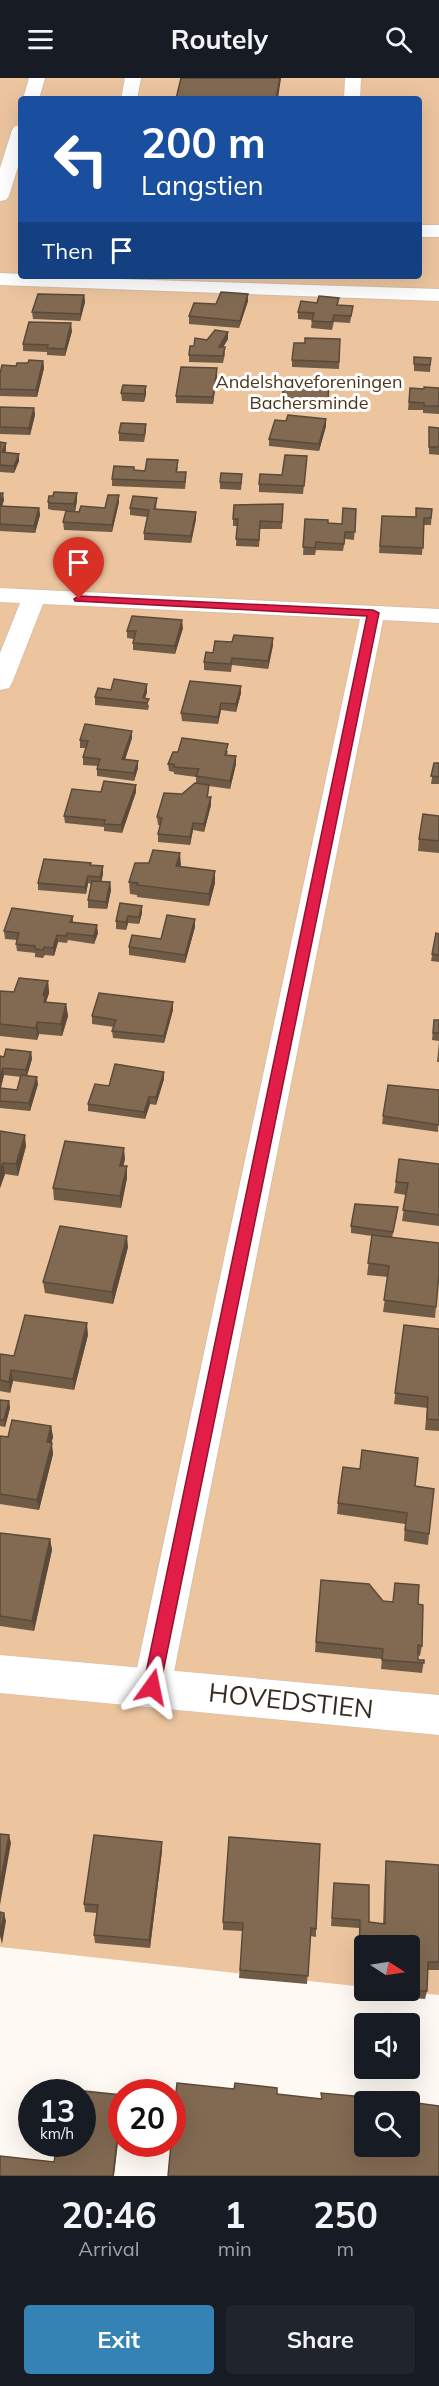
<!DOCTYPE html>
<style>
body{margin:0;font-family:Mulish,sans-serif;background:#20242c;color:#f1f3f6;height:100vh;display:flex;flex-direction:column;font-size:22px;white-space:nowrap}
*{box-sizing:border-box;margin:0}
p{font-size:20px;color:#9ea1a6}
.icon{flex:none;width:33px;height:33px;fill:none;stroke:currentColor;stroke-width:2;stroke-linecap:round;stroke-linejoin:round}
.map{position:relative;height:2098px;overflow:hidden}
.side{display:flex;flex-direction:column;background:#171b24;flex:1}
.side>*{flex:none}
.guide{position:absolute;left:18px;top:18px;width:404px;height:183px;border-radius:6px;box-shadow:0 6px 24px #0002;background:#1a4fa0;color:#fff;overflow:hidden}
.needle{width:39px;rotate:102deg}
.fabs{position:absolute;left:354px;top:1857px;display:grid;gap:12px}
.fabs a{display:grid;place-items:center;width:66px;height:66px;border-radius:6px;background:#171b24;box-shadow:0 6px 24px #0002;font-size:30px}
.speed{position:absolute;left:18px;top:2001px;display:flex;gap:12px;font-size:30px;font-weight:700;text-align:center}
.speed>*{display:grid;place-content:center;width:78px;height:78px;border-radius:50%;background:#171b24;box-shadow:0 6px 24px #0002;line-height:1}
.speed small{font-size:15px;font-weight:400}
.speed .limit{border:9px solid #d22;background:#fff;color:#111}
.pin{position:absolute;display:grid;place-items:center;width:51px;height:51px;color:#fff;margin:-62px -26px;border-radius:50% 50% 50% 0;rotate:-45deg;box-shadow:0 0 6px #0007}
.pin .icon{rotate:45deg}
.me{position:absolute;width:66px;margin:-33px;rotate:12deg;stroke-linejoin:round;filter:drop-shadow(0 0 4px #0008)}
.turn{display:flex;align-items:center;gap:21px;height:126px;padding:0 24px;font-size:27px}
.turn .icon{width:78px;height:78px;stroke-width:2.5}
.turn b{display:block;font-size:42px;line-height:51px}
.then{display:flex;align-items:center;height:57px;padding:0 24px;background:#0003;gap:12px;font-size:22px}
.eta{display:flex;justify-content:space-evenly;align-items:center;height:102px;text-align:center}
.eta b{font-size:36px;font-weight:700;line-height:42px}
.action{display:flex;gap:12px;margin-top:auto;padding:12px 24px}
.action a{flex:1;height:69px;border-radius:6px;background:#3483b4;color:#fff;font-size:24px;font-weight:700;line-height:69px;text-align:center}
.action a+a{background:#20242c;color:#f1f3f6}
header{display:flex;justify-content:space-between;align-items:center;height:78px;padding:0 24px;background:#171b24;font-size:27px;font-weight:700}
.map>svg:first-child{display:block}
</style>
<header><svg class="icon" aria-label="menu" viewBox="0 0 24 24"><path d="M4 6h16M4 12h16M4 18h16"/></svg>Routely<svg class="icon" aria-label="search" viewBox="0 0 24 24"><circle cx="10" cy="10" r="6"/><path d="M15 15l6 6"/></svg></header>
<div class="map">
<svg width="439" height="2098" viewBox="0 0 439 2098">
<rect width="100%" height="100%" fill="#fef9f3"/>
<path fill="#ecc59f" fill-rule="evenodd" d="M0,0H439V1917L399,1913L410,1912V1868H364V1909L0,1869ZM21,21H418V198H21Z"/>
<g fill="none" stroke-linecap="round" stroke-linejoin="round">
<g stroke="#d8bea5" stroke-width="2">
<path id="service" d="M29,0H45L39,21H23Z
M125,0H141L137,21H121Z
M345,0H361L360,21H344Z
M21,47V79L9,118L6,122L0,123V90L12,52L15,48Z
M418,147H439V159H418Z
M0,195L21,196V198L439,211V223L0,207Z
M0,510L439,531V545L383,542L171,1609L165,1622L152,1627L139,1622L133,1609L360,541L43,526L12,605L9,610L0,612V575L20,525L0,524Z"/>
</g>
<g stroke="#d8bea5" stroke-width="1">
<path id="minor" d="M0,1577L439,1617V1657L0,1615Z"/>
</g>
<use href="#service" fill="#fff" fill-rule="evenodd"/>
<use href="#minor" fill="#fff" fill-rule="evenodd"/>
</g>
<path fill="#705b47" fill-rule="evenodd" d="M84,217L85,224L80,243L33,241L32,234Z
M248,223L239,250L189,246V238Z
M339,227L353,228L350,245L334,244L332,252L311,250L312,242L298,241V234Z
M72,253L65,278L47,277V274L23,273V266Z
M228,261L223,269L225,276L223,285L189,284V277L194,268L207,262Z
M340,261L339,291L292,289V282L305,265Z
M414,279L431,280L430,294L414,293Z
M43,283L44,290L37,319L0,318V295L16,288Z
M217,297L213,326L176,325V318Z
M329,303L327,331L282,329V322Z
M146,308V316L144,324L122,323L121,315Z
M410,310L424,311L439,310V336L423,335V332H408Z
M0,329L34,330L35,337L30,357L0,356Z
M146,346V354L144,364L119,363V355Z
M326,348L319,373L269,368V361Z
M429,349L439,350V377L429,376Z
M0,364L6,372L5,375L19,383L14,395L0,394Z
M307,378L303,416L259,414V406L282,397Z
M178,389L177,394L186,402L185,411L112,408V401L134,392L145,393Z
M220,404H242L241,412L220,411Z
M0,415L4,422L2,428L39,430L40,437L35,455L0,453Z
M157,420L156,432L196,434V441L191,465L144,462V455L147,439L130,437V430Z
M77,422L75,434L52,432L48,431V424Z
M119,424L112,454L64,452L63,444L79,434L105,430Z
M283,426L282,451H260L259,469L236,468L237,448H233V441Z
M416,430L432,431L431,447H424L422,477L379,475L382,438L416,439Z
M356,431L354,462L345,461L343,473L316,472L315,477H303L305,441L328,445L342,446Z
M183,550L175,576L133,572V565L134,561L127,560V553Z
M273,567L268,591L232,587L231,594L204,592V584L213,575Z
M147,606V614L145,620L149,628L148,632L95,627V619L111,612Z
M241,608V615L236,634L221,632L218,646L182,643L181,635Z
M132,660L125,681L138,683V690L134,703L97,698V691L98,688L83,687V679L86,670H80V662Z
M228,673L227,677L236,686L230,711L209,708L208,719H211V727L204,754L193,752L190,767L158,764V756L160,747H158L157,739L182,716L196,706V699L174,696V694L169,693L168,686L178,674Z
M434,685H439V706H431Z
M136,707V714L122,755L104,753V749L65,745L64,738L101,714Z
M439,738V775L418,773L419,761Z
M180,775V789L215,805L209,828L137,819V817L130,816L129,804L149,785Z
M91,785V787L103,796L101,803L110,804L111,812L107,831L88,830V822L91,806L88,805L86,816L38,812V805Z
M120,825L142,835L139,846L128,845L126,852L116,851V843Z
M73,838V844L98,855L94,866L68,862L67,865L58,864L54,878L45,877L43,880L35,879V875L17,873L16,866L17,862L5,861L4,853Z
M195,841V849L185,885L129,877V869L161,861Z
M436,855L439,856V884L431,883Z
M48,903L49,915L46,924L66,926L68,938L62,958L39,956L37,962L0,958V913L14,914Z
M173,932L164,965L113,960L112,953L114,949L92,946V938Z
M434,942H439V984H437L439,963L432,962Z
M31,974L32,981L27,998L38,1006L30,1033L0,1030V978L4,979ZM4,997L21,999L17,1012L1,1010Z
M164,994V1001L156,1027L150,1026L145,1041L88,1033V1026L109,1008Z
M439,1012L438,1054L382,1046L383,1038Z
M0,1053L26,1068L18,1098L5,1096L0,1110Z
M125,1081L123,1088H127V1100L121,1130L54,1122L53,1110Z
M439,1086V1148L402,1143L406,1117L394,1115L396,1104Z
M397,1137L392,1160L436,1229L435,1240L383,1234L388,1199L367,1197L372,1158L351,1155V1148Z
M128,1169L113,1226L45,1215L43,1204Z
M404,1247L439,1251V1353L425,1352L427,1330L394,1326Z
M88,1257L74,1312L13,1303L10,1315L0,1313V1276L14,1278Z
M0,1322L9,1323L10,1330L5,1349L0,1348Z
M51,1348L53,1359L51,1365L53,1376L39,1432L0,1426V1358L8,1359Z
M415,1408L429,1456L428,1467L404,1463L405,1446L337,1436L338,1425Z
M0,1455L50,1461L52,1472L34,1553L0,1548Z
M321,1502L383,1523L418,1526L422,1568L420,1578L418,1577V1582H424L422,1595L381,1591L382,1581L315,1574Z
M162,1764V1773L150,1870L95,1865L94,1857L97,1835L85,1834L84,1826Z
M386,1783L439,1787V1892H427V1913L425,1921L357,1916L359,1850L331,1848L334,1805L369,1844L383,1846L385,1792ZM364,1868L410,1912H364Z
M223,1844L316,1851V1859L310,1858L307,1906L239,1900L243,1853L223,1852Z"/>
<path fill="#5b4a39" d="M280,0H281L278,21H276Z
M248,216V223L239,250L240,243Z
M84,217L85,224L80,243V236Z
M71,245L72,253L65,278V271Z
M228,254V261L219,276V269Z
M43,283L44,290L37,319L36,312Z
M217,290V297L213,326V319Z
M146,308V316L144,324V316Z
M34,330L35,337L30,357L29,350Z
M326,341V348L319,373V366Z
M6,365V372L2,381V374Z
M19,376V383L14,395V388Z
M3,415L4,422L0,435V426Z
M77,415V422L75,434L74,426Z
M119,417V424L112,454V447Z
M39,430L40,437L35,455L34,448Z
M196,434V441L191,465V458Z
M182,542L183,550L175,576V568Z
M273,560V567L268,591V583Z
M147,606V614L144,624L143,620Z
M241,608V615L236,634V626Z
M221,625V632L218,646V639Z
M132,653V660L123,688L122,681Z
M236,678V686L230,711V703Z
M138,683V690L134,703V695Z
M136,707V714L122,755L121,747Z
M211,719V727L204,754V746Z
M193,745V752L190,767V759Z
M180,775L181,787L176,800V788Z
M103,788V796L101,806L100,799Z
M215,793V805L209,828V816Z
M88,798V805L86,816L85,809Z
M110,804L111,812L107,831L106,824Z
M142,828V835L139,846V839Z
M128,838V845L126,852V844Z
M195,841V849L185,885V877Z
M97,847L98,855L94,866V858Z
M57,857L58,864L54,878L53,870Z
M48,903L49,915L46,924L45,936L43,917Z
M173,924V932L164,965V958Z
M66,926L68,938L62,958L61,946Z
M37,944L39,956L37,962L36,950Z
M31,974L32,981L26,1000V992Z
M3,990L4,997L0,1012V1001Z
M164,994V1001L156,1027V1019Z
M37,999L38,1006L30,1033L29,1025Z
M149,1019L150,1026L145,1041L144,1034Z
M25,1057L26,1068L18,1098L16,1086Z
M124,1070L125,1081L121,1099L120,1088Z
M3,1085L5,1096L0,1110V1093Z
M127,1088V1100L121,1130L120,1118Z
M127,1158L128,1169L113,1226L112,1214Z
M87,1245L88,1257L74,1312L73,1301Z
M11,1292L13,1303L10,1315L9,1304Z
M9,1323L10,1330L5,1349L4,1342Z
M51,1348L53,1359L49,1375L47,1364Z
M52,1365L53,1376L39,1432L37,1422Z
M50,1461L52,1472L34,1553L32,1543Z
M9,1757L11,1765L0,1827V1807Z
M162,1764V1773L150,1870L149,1862Z
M4,1835L6,1843L2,1866L0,1858Z
M122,2022V2032L114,2098H113Z"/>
<path fill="#826a52" stroke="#5b4a39" stroke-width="1.5" d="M181,0H280L276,21H176Z
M221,214L248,216L240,243L189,238L194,225L216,226Z
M38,216L84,217L80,236L32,234Z
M319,218L339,220L337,227L353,228L351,238L334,237L332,244L312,243L314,235L298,234L301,223L317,225Z
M29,244L71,245L65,271L47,270L48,267L23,266Z
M215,252L228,254L219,269H225L223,278L189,277L190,268H194L195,260L207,262Z
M305,260L340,261L339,284L292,282L294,265H305Z
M414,279L431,280L430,287L414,286Z
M29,282L43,283L36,312L0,311V295L2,287L16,288L17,285H28Z
M181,289L217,290L213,319L176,318Z
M284,302L329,303L328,324L282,322Z
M123,307L146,308L144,316L121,315Z
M424,309L439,310V328H424V325L409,324L410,310L424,311Z
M0,329L34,330L29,350L0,349Z
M288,337L326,341L319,366L269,361L275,342L286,343Z
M121,345L146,346L144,357L119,355Z
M429,349L439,350V369H429Z
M0,364L6,365L2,374L19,376L14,388L0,387Z
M285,377L307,378L304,408L259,406L260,396L282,397Z
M147,381L178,382L176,394H186L185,404L112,401L114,388L134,389V392L145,393Z
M221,395L242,396L241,405L220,404Z
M54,414L77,415L74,426L51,425L48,424L49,418H53Z
M0,415H3L0,426Z
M108,417H119L112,447L63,444L66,433L79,434L81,428L105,430Z
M133,418L157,420L154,431L196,434L191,458L144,455L149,432L130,430Z
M283,426L282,444L260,443L259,462L236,461L238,441H233L234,427Z
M0,428L39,430L34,448L0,446Z
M343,430L356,431L355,454H345L344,466L316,464L315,470L303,469L305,441L328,442V445L342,446Z
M416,430L432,431L431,440H424L423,470L380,468L382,438L416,439Z
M132,538L182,542L175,568L133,565L136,553H127Z
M234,557L273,560L268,583L232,580L231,586L204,584L206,574L213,575L215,563L232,564Z
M114,601L147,606L143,620L149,621L147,625L95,619L98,610L111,612Z
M190,603L241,608L236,626L221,625L218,639L181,635Z
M85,646L132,653L122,681L138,683L134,695L97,691L100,681L83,679L88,663L80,662Z
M182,660L228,666L225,677L236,678L230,703L196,698L199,691L174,689V686H168L173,674H178Z
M434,685H439V699L431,698Z
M104,703L136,707L121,747L104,746L105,742L64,738L72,711L101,714Z
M195,705L209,707L207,719H211L204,746L193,745L190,759L158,756L162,740L157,739L164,715L182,716Z
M423,736L439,738V763L419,761Z
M153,772L180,775L176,788L215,793L209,816L137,807L138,805L129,804L135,785H149Z
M44,781L91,785L90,787L103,788L100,799L88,798L85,809L38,805Z
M92,803L110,804L106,824L88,822Z
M120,825L142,828L139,839L128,838L126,844L116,843Z
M12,830L73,838L70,844L97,847L94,858L67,855L66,858L57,857L53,870L44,869L43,872L35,871V868L16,866L19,855L4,853Z
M167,837L195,841L185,877L129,869L132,857L161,861Z
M436,855L439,856V877L432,876Z
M19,900L48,903L43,917L45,918L44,924L66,926L61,946L37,944L36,950L0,946V913L14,914Z
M99,915L173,924L164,958L112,953L116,942L92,938Z
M434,942H439V955H433Z
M6,971L31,974L26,992L3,990L0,1001V978L4,979Z
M115,986L164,994L156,1019H149L144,1034L88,1026L95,1006L109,1008Z
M21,997L37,999L29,1025L0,1023V1010L17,1012Z
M388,1007L439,1012V1047L383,1038Z
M0,1053L25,1057L16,1086L3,1085L0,1093Z
M65,1063L124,1070L120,1088H127L120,1118L53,1110Z
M399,1081L439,1086V1137L403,1132L408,1105L396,1104Z
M355,1126L398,1129L393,1154L351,1148Z
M60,1148L127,1158L112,1214L43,1204Z
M372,1157L439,1165V1196L436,1229L384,1222L389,1188L368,1185Z
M25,1237L87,1245L73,1301L11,1292L9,1304L0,1302V1276L14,1278Z
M404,1247L439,1251V1342L427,1341L428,1319L395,1315Z
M0,1322L9,1323L4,1342H0Z
M12,1342L51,1348L47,1364L52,1365L37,1422L0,1416V1358L8,1359Z
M362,1372L418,1380L415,1408L434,1411L429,1456L405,1452L407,1435L338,1425L343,1389L360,1391Z
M0,1455L50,1461L32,1543L0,1538Z
M321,1502L369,1506L383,1523L393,1524L395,1505L419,1507L418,1526L423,1527L422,1568L418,1567V1582H424V1585L382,1582L383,1571L316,1564Z
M0,1756L9,1757L0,1807Z
M94,1757L162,1764L149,1862L94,1857L98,1827L84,1826Z
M229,1759L320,1766L316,1851L311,1850L308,1898L240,1892L243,1845L223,1844Z
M386,1783L439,1787V1884H428L427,1913L410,1912V1868H364V1909H359L360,1842L332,1840L334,1805L369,1807V1844L385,1846Z
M0,1834L4,1835L0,1858Z
M177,2005L234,2011L235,2005L277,2010V2016L322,2021L321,2015L365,2019L364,2068H410V2024L439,2028V2098H168L171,2066H172V2051Z
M65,2011L122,2017L113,2098H0V2078L54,2084L57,2066H82V2014H64Z"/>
<path fill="#e11d48" stroke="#92132f" stroke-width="1.5" d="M79,518L373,532L379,535L160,1609L158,1615L152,1617L146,1615L143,1609L367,538L75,523L74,521Z"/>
<g text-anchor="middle" stroke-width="6" stroke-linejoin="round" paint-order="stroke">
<g font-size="18" fill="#4e3419" stroke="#fff">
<text x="309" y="310">Andelshaveforeningen<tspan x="309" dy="21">Bachersminde</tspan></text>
</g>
<g font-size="26" fill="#352b21" stroke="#fff">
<text transform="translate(291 1623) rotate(6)" y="9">HOVEDSTIEN</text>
</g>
</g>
</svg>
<div class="fabs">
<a><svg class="needle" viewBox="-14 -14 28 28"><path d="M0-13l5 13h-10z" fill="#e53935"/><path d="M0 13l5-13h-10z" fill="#9ea1a6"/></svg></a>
<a><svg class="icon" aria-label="sound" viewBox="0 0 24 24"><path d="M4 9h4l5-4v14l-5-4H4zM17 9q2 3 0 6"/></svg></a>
<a><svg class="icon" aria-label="search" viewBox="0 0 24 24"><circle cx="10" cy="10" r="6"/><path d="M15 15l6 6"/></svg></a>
</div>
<div class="speed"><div>13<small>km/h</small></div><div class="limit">20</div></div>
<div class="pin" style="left:79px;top:521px;background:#d93025"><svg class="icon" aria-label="arrive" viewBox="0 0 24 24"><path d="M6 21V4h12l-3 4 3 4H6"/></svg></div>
<svg class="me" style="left:152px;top:1609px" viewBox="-20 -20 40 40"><path d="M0-17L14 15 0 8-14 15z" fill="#e11d48" stroke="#fff" stroke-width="4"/></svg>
<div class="guide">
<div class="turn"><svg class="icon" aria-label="left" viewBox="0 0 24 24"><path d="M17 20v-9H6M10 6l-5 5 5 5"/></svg><div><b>200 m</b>Langstien</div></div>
<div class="then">Then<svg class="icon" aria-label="arrive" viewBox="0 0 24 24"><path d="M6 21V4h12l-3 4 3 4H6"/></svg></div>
</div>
</div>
<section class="side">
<div class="eta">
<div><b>20:46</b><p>Arrival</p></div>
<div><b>1</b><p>min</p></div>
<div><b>250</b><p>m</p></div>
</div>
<div class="action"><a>Exit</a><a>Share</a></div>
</section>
